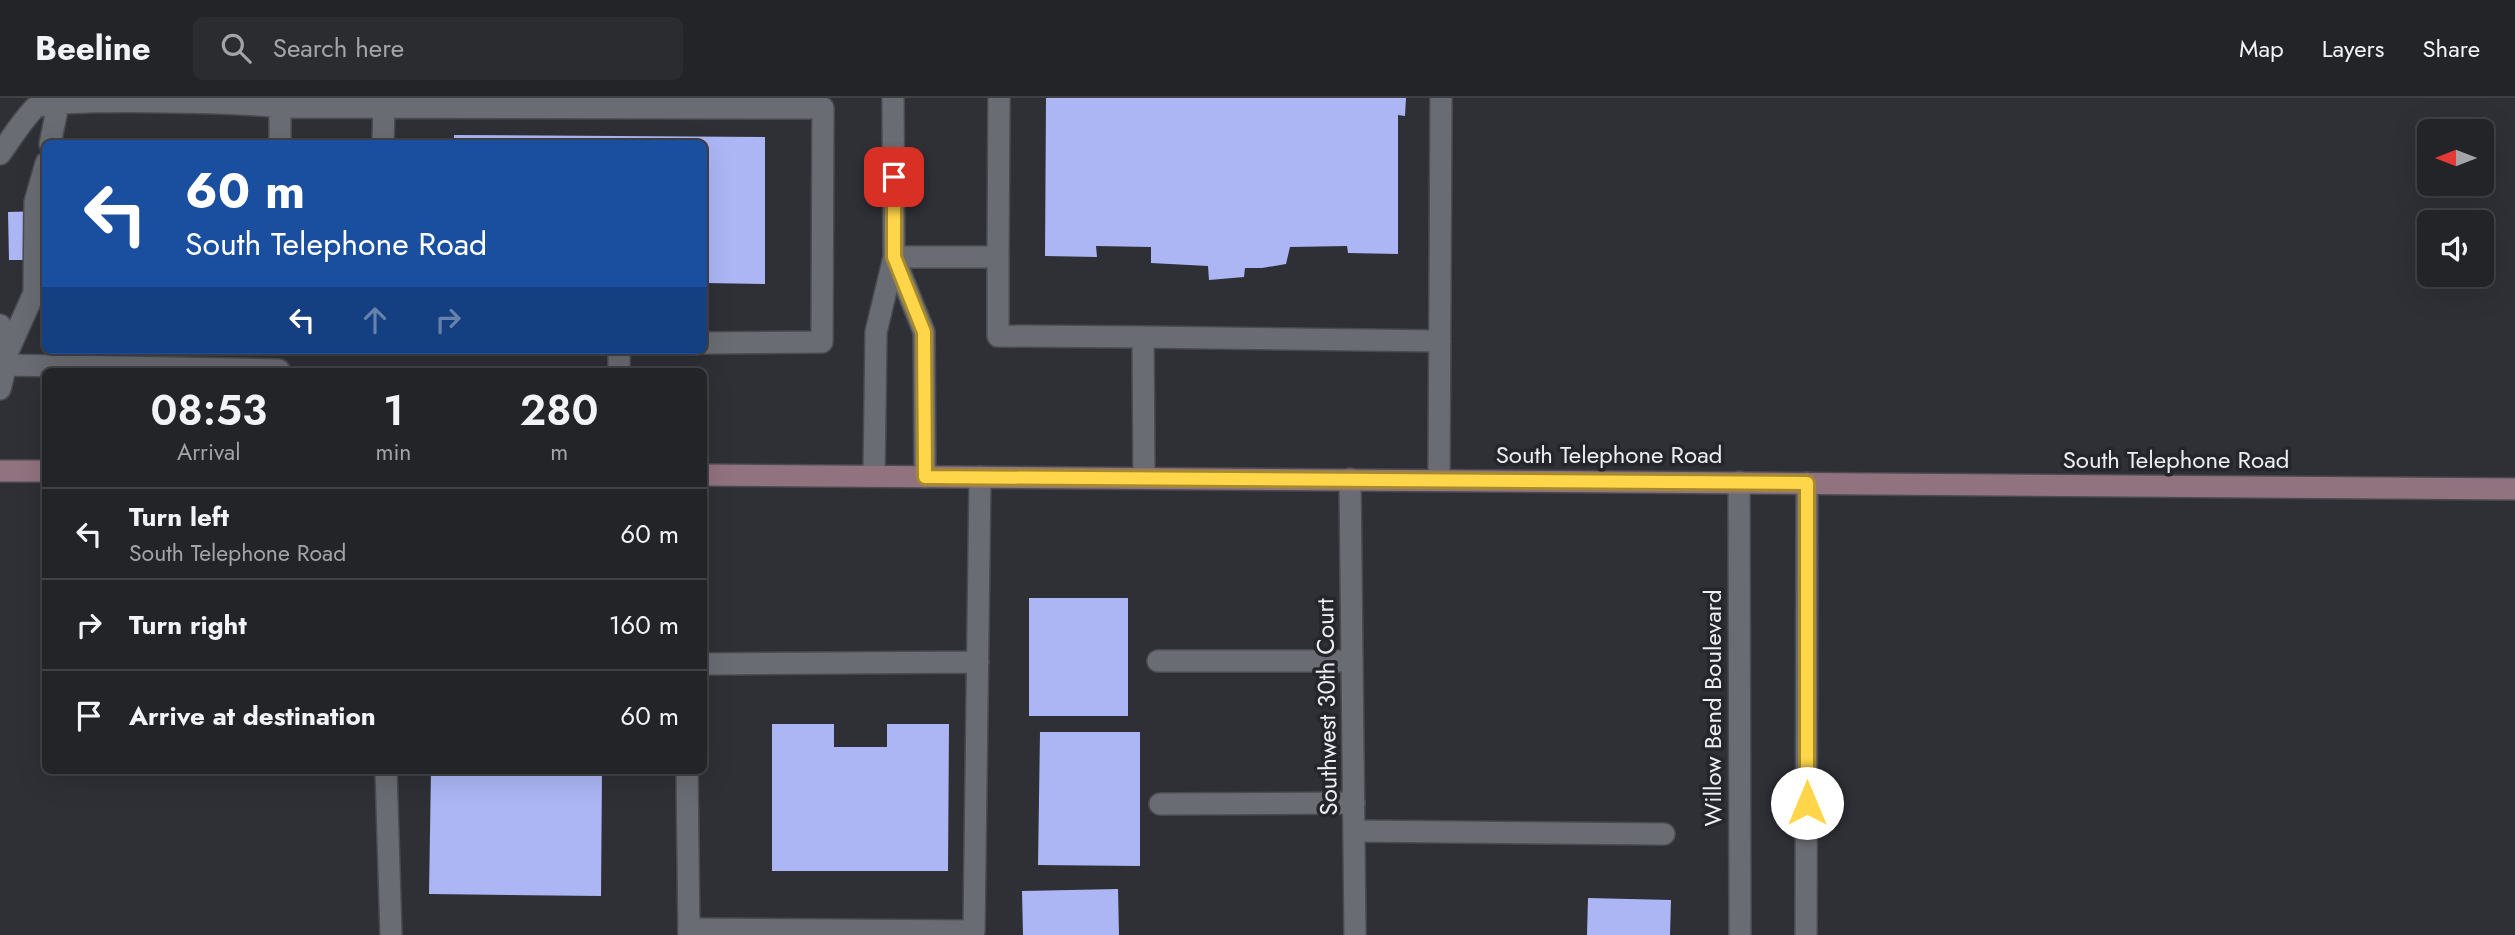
<!DOCTYPE html>
<style>
body{margin:0;font-family:Jost,sans-serif;background:#2b2c30;color:#f1f3f6;height:100vh;display:flex;flex-direction:column;font-size:26px;white-space:nowrap}
*{box-sizing:border-box;margin:0}
p{font-size:23px;color:#a3a4a8}
.icon{flex:none;width:38px;height:38px;fill:none;stroke:currentColor;stroke-width:2;stroke-linecap:round;stroke-linejoin:round}
.map{position:relative;flex:1;overflow:hidden}
.drawer{position:absolute;left:42px;top:270px;width:665px;height:406px;display:flex;flex-direction:column;background:#232428;border-radius:10px;box-shadow:0 7px 28px #0002,0 0 0 2px #404145}
.drawer>*{flex:none}
.hud{position:absolute;left:42px;top:42px;width:665px;height:214px;border-radius:10px;box-shadow:0 7px 28px #0002,0 0 0 2px #404145;background:#1a4fa0;color:#fff;overflow:hidden}
.needle{width:46px;rotate:270deg}
.buttons{position:absolute;left:2417px;top:21px;display:grid;gap:14px}
.buttons a{display:grid;place-items:center;width:77px;height:77px;border-radius:10px;background:#232428;box-shadow:0 7px 28px #0002,0 0 0 2px #404145;font-size:35px}
.pin{position:absolute;display:grid;place-items:center;width:60px;height:60px;color:#fff;margin:-30px;border-radius:14px;box-shadow:0 4px 10px #0006}
.me{position:absolute;width:77px;margin:-38px;rotate:0deg;stroke-linejoin:round;filter:drop-shadow(0 0 5px #0008)}
.turn{display:flex;align-items:center;gap:24px;height:147px;padding:0 28px;font-size:32px}
.turn .icon{width:91px;height:91px;stroke-width:2.5}
.turn b{display:block;font-size:49px;line-height:60px}
.lanes{display:flex;align-items:center;height:66px;padding:0 28px;background:#0003;justify-content:center;gap:35px;direction:ltr}
.lanes .off{opacity:.35}
.eta{display:flex;justify-content:space-evenly;align-items:center;height:119px;text-align:center}
.eta b{font-size:42px;font-weight:600;line-height:49px}
ul{padding:0;list-style:none}
li{display:flex;align-items:center;gap:21px;height:91px;padding:0 28px;border-top:2px solid #404145}
li div{flex:1}
li b{display:block;font-size:26px}
li em{font-style:normal}
header{display:flex;align-items:center;gap:42px;box-sizing:border-box;height:98px;padding:0 35px;background:#232428;border-bottom:2px solid #404145}
header strong{font-size:33px}
nav{display:flex;gap:38px;margin-inline-start:auto;font-size:24px}
.search{width:490px;height:63px;background:#2b2c30;display:flex;align-items:center;gap:18px;box-sizing:border-box;padding:0 24px;border-radius:10px;color:#a3a4a8;font-size:26px}
.map>svg:first-child{display:block}
</style>
<header>
<strong>Beeline</strong>
<div class="search"><svg class="icon" aria-label="search" viewBox="0 0 24 24"><circle cx="10" cy="10" r="6"/><path d="M15 15l6 6"/></svg>Search here</div>
<nav><a>Map</a><a>Layers</a><a>Share</a></nav>
</header>
<div class="map">
<svg width="2515" height="837" viewBox="0 0 2515 837">
<rect width="100%" height="100%" fill="#2f3036"/>
<path fill="#acb6f5" d="M1046,0H1406L1405,18L1398,17V156L1348,155L1347,148L1290,149L1286,166L1262,170H1245L1244,179L1209,182L1208,168L1151,165V149L1096,148L1097,159L1045,158Z
M454,37L765,39V186L704,185V46H454Z
M46,113V162H9L8,114Z
M1029,500H1128V618H1029Z
M772,626H834V649H887V626H949L948,773H772Z
M1040,634H1140V768L1038,767Z
M431,672H602L601,798L429,796Z
M1118,791L1119,837H1023L1022,793Z
M1588,800L1671,802L1670,837H1587Z"/>
<g fill="none" stroke-linecap="round" stroke-linejoin="round">
<g stroke="#4a4b51" stroke-width="24">
<path id="lane" d="M50,46L59,2
M280,46V9
M383,46L384,9
M0,56C8,45 26,17 36,9C63,0 239,4 280,9L823,10L822,244L704,245
M894,159H998L999,0
M894,159L924,234L925,379
M998,159V238L1143,239
M0,227L6,267L0,291
M5,260L34,195L35,104L46,65
M6,267L279,272
M619,273V252
M874,378L876,234L894,159L893,0
M1144,380L1143,239L1440,243
M1439,382L1441,0
M1158,563H1352
M704,566L978,564
M386,672L391,837
M1160,706L1354,705
M1354,733L1664,736
M689,831L974,833L980,379"/>
</g>
<g stroke="#4a4b51" stroke-width="24">
<path id="street" d="M1350,381L1355,837
M1739,384L1740,837
M687,672L689,837
M1806,837L1807,385"/>
</g>
<g stroke="#4a4b51" stroke-width="24">
<path id="secondary" d="M0,373H46
M704,377L2515,391"/>
</g>
<use href="#lane" stroke="#6a6c73" stroke-width="21"/>
<use href="#street" stroke="#6a6c73" stroke-width="21"/>
<use href="#secondary" stroke="#91727f" stroke-width="21"/>
</g>
<g fill="none" stroke-linecap="round" stroke-linejoin="round">
<g stroke="#a68a30" stroke-width="18">
<path id="route" d="M894,79V159L924,234L925,379L1807,385V705"/>
</g>
<use href="#route" stroke="#ffd54a" stroke-width="12"/>
</g>
<g text-anchor="middle" stroke-width="7" stroke-linejoin="round" paint-order="stroke">
<g font-size="24" fill="#edeef3" stroke="#25262c">
<text x="1609" y="365">South Telephone Road</text>
<text x="2176" y="370">South Telephone Road</text>
<text transform="translate(1327 609) rotate(-91)" y="8">Southwest 30th Court</text>
<text transform="translate(1713 610) rotate(-90)" y="8">Willow Bend Boulevard</text>
</g>
</g>
</svg>
<div class="buttons">
<a><svg class="needle" viewBox="-14 -14 28 28"><path d="M0-13l5 13h-10z" fill="#e53935"/><path d="M0 13l5-13h-10z" fill="#a3a4a8"/></svg></a>
<a><svg class="icon" aria-label="sound" viewBox="0 0 24 24"><path d="M4 9h4l5-4v14l-5-4H4zM17 9q2 3 0 6"/></svg></a>
</div>
<div class="pin" style="left:894px;top:79px;background:#d93025"><svg class="icon" aria-label="arrive" viewBox="0 0 24 24"><path d="M6 21V4h12l-3 4 3 4H6"/></svg></div>
<svg class="me" style="left:1807px;top:705px" viewBox="-20 -20 40 40"><circle r="19" fill="#fff"/><path d="M0-13L10 11 0 6-10 11z" fill="#ffd54a"/></svg>
<div class="hud">
<div class="turn"><svg class="icon" aria-label="left" viewBox="0 0 24 24"><path d="M17 20v-9H6M10 6l-5 5 5 5"/></svg><div><b>60 m</b>South Telephone Road</div></div>
<div class="lanes"><svg class="icon" aria-label="left" viewBox="0 0 24 24"><path d="M17 20v-9H6M10 6l-5 5 5 5"/></svg><svg class="icon off" aria-label="ahead" viewBox="0 0 24 24"><path d="M12 20V5M6 11l6-6 6 6"/></svg><svg class="icon off" aria-label="right" viewBox="0 0 24 24"><path d="M7 20v-9h11M14 6l5 5-5 5"/></svg></div>
</div>
<section class="drawer">
<div class="eta">
<div><b>08:53</b><p>Arrival</p></div>
<div><b>1</b><p>min</p></div>
<div><b>280</b><p>m</p></div>
</div>
<ul>
<li><svg class="icon" aria-label="left" viewBox="0 0 24 24"><path d="M17 20v-9H6M10 6l-5 5 5 5"/></svg><div><b>Turn left</b><p>South Telephone Road</p></div><em>60 m</em></li>
<li><svg class="icon" aria-label="right" viewBox="0 0 24 24"><path d="M7 20v-9h11M14 6l5 5-5 5"/></svg><div><b>Turn right</b></div><em>160 m</em></li>
<li><svg class="icon" aria-label="arrive" viewBox="0 0 24 24"><path d="M6 21V4h12l-3 4 3 4H6"/></svg><div><b>Arrive at destination</b></div><em>60 m</em></li>
</ul>
</section>
</div>
